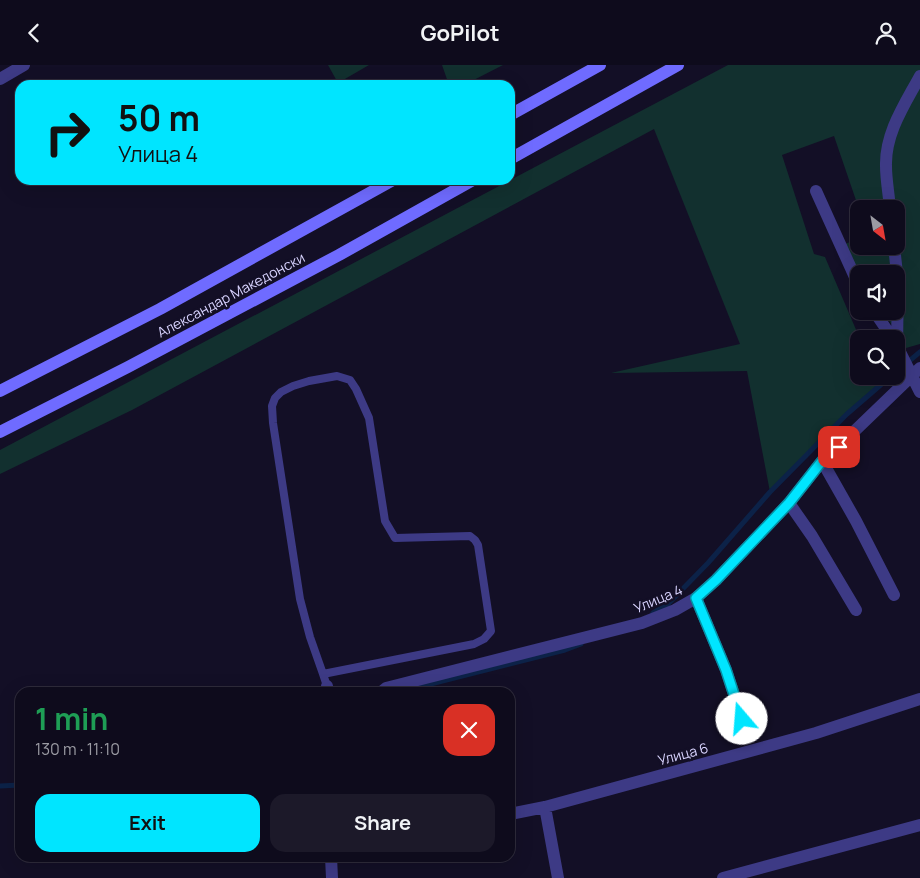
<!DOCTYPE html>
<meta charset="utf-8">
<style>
body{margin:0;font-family:Manrope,sans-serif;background:#1c1929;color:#f1f3f6;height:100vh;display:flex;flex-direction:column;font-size:19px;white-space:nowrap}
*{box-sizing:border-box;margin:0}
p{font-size:16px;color:#9b9ba3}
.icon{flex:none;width:28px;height:28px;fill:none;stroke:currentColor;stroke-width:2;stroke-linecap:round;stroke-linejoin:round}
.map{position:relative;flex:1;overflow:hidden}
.drawer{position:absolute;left:15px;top:622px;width:500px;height:175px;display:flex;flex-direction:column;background:#0e0b1c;border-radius:15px;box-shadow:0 5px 20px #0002,0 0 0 1px #2e2b3b}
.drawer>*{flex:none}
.guide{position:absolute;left:15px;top:15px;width:500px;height:105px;border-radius:15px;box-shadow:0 5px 20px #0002,0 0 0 1px #2e2b3b;background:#00e5ff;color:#111;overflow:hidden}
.needle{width:32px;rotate:149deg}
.controls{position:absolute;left:850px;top:135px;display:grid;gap:10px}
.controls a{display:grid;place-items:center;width:55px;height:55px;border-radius:10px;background:#0e0b1c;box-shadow:0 5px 20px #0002,0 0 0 1px #2e2b3b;font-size:25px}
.pin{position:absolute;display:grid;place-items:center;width:42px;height:42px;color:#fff;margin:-21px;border-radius:10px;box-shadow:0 2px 8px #0006}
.me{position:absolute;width:55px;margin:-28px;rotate:342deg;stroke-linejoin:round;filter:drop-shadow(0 0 4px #0008)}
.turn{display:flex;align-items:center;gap:18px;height:105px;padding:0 20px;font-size:22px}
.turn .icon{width:65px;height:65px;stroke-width:2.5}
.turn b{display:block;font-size:35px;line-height:42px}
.round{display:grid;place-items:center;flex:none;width:52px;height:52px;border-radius:15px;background:#1c1929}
.head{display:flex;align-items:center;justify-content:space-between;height:85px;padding:0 20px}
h1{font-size:30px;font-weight:700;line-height:38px;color:#1e9e55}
.action{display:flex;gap:10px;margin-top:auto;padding:10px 20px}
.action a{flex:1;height:58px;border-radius:15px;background:#00e5ff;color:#111;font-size:20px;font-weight:700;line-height:58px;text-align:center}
.action a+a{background:#1c1929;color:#f1f3f6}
header{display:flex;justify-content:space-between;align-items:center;height:65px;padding:0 20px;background:#0e0b1c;font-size:22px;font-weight:700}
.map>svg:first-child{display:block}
</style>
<header><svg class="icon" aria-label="back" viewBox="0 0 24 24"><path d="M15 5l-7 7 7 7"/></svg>GoPilot<svg class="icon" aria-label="person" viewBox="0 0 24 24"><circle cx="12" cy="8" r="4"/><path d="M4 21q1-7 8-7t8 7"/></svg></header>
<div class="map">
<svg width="920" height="813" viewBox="0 0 920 813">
<rect width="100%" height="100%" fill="#130f26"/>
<path fill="#12302f" d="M328,0H369L338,18Z
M442,0H503L464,20H449Z
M728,0H920V279L906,283L883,246H896V209H860L843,180L859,173V181H896V144H859L834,71L782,90L814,189L825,192L860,274H859V311H877L881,320L847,349L770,427L747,306L611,308L740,279L654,64L132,345L0,409V385Z"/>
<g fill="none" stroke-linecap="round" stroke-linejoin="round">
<path stroke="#0c2248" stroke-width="5" d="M896,307L920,287
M653,548L668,539L708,498L770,427L847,349L891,311
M395,628L565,585L581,579
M0,721L20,720"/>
<path stroke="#3d3a85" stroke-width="8" d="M323,609L310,572L300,534L273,358L272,341L275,333L281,327L293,321L309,316L337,311L350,315L356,324L369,353L385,456L395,473L470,471L475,475L478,480L491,566L484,574L474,579L323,609L327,621"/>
<path stroke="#3d3a85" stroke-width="12" d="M0,14L24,0
M816,126L859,221
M890,144C889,130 886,115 886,101C885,68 905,39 920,11
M894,181L898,218L897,280
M874,246L893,274
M896,279L920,327
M822,396L856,456L894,530
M789,438L812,471L856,545
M696,533L726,605L742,654
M327,621L328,628
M380,628L386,623L642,558L675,545L696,533L716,515L789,438L822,396L839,381L920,303
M545,742L558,813
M510,749L545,742L816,668L920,634
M331,792L332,813
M723,813L920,760"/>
<path stroke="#6f6bff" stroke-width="12" d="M510,50L600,0
M510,94L678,0
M0,326L160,244L393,115
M0,367L128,302L339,190L473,115"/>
</g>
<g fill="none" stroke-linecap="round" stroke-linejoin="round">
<g stroke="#0095a6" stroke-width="12">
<path id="route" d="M742,654L726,605L696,533L716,515L789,438L822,396L839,382"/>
</g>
<use href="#route" stroke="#00e5ff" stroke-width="9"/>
</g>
<g text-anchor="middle" stroke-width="5" stroke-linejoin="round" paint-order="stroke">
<g font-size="14" fill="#d9d4ff" stroke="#130f26">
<text transform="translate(231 230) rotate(-28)" y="5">Александар Македонски</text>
<text transform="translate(658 534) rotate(-23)" y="5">Улица 4</text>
<text transform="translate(683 689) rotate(-15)" y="5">Улица 6</text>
</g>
</g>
</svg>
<div class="controls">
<a><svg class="needle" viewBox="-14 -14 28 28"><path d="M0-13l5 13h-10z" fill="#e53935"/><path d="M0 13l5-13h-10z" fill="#9b9ba3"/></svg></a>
<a><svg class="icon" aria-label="sound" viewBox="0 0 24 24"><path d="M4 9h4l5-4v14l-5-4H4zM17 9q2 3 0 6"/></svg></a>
<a><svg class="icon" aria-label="search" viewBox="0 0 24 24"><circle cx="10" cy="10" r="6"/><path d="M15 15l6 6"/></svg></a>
</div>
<div class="pin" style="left:839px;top:382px;background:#d93025"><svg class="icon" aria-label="arrive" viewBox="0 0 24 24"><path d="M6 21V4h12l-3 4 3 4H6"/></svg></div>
<svg class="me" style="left:742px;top:654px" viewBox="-20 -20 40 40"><circle r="19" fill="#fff"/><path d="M0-13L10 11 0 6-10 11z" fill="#00e5ff"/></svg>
<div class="guide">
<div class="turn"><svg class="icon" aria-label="right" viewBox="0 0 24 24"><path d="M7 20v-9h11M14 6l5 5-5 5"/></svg><div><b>50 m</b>Улица 4</div></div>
</div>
<section class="drawer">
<div class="head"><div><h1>1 min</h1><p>130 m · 11:10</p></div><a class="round" style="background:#d93025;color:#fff"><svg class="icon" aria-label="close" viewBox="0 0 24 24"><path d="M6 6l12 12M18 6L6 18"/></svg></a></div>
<div class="action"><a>Exit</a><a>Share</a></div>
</section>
</div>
